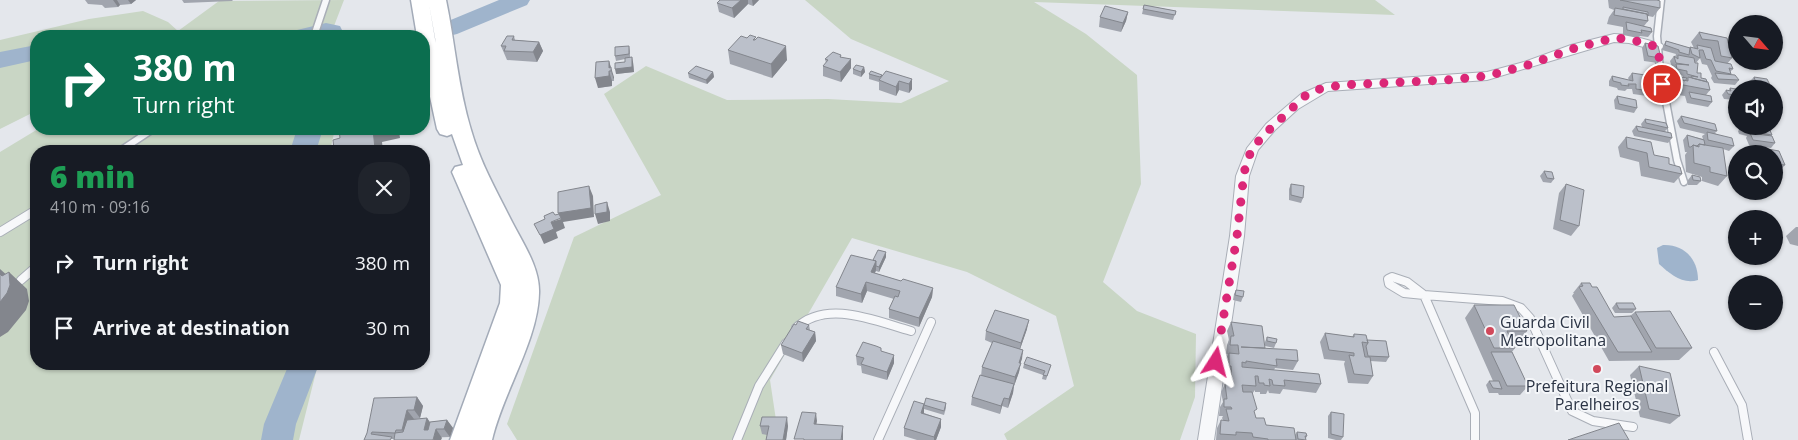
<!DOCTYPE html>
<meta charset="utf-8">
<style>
body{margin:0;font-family:"Open Sans",sans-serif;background:#20242c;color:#f1f3f6;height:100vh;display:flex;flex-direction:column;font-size:19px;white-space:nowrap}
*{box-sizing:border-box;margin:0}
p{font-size:16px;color:#9ea1a6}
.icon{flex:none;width:28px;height:28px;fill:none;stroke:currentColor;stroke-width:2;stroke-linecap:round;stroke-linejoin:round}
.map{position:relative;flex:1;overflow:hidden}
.details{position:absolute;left:30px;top:145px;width:400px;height:225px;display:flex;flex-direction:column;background:#171b24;border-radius:20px;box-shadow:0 1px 4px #0004}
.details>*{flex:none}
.hud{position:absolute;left:30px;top:30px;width:400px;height:105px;border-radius:20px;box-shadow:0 1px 4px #0004;background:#0b6e4f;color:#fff;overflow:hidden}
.needle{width:32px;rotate:118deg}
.fabs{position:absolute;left:1728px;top:15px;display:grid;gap:10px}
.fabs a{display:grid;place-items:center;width:55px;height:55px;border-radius:50%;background:#171b24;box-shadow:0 1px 4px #0004;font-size:25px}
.pin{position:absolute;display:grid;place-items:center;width:42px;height:42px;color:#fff;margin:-21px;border:2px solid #fff;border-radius:50%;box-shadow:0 1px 5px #0007}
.me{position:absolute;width:55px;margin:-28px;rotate:9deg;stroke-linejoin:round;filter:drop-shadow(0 0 4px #0008)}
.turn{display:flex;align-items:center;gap:18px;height:105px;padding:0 20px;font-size:22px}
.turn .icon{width:65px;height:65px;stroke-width:2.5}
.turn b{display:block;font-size:35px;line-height:42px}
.round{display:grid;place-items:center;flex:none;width:52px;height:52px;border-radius:20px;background:#20242c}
.head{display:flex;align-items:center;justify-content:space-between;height:85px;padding:0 20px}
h1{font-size:30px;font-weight:800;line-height:38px;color:#1e9e55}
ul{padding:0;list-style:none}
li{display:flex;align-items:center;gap:15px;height:65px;padding:0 20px}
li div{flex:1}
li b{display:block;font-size:19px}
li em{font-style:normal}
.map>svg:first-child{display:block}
</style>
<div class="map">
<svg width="1798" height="440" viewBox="0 0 1798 440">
<rect width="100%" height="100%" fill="#e4e7ec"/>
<path fill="#c9d6c5" d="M344,0L334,26L341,31L343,36H36V111L0,129V40L89,19L143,11L168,22L178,31L219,1Z
M805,0H1375L1395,15L1034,2L1086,34L1137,75L1141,184L1103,282L1137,311L1196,334L1195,397L1180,440H1007L1004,434L1074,386L1056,316L967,272L852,238L770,380L779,440H517L507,424L574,237L661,195L604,94L646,66L727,100L828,99L901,103L949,81L851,39Z
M38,129H335L330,151H36V364H318L299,440H0V152Z"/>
<path fill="#9fb4cc" d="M1663,245C1684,244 1698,259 1698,280C1683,285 1670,274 1659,264L1657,248Z"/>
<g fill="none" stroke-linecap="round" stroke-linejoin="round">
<path fill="#9fb4cc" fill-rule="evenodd" d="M499,0H530L527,5L457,34L449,36L441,34L438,29L441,24Z
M326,23L340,26L345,36H289L293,31Z
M36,45V60L0,68V52Z
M297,129H323L316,151H290Z
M289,364H319L296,424L293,440H261L264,424Z"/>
<g stroke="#a9aeb7" stroke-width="9">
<path id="lane-far1" d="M1661,0L1657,36L1660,70L1677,160L1684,182
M314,36L326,0
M120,151L153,129"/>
</g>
<g stroke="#a9aeb7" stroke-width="10">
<path id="lane" d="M0,232L36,210
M1392,277L1407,282L1424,295L1404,293L1389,284L1388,279Z
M21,280L36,267
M1424,295L1502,301L1521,308L1530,318L1572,411L1593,421L1633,427
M1424,295L1475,413V440
M796,328C827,299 875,321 911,331
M1714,352L1742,405L1748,440
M737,440L759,386L786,343
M878,440L931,322"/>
</g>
<g stroke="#a9aeb7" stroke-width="2">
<path id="street" d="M1614,34L1629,35L1662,44L1664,47L1658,51L1629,43L1614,42L1487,80L1328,91L1298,109L1275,130L1258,150L1249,176L1244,236L1214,440H1198L1230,236L1236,176L1247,148L1266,124L1301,94L1326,83L1487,72L1524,62L1571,45Z"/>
</g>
<g stroke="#a3abb8" stroke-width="3">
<path id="primary" d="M411,0H446C455,43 458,88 471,130C480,162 496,190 511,220C522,242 540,267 539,293C538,341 503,392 492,440H450L500,303L501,285L452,172L455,167L463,165L452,134L447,136L440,134L437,129L424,69V36H417ZM429,4L436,43L435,39Z"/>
</g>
<use href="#lane-far1" stroke="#f7f8fa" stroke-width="6"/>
<use href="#lane" stroke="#f7f8fa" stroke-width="8"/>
<use href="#street" fill="#f7f8fa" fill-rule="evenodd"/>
<use href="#primary" fill="#fff" fill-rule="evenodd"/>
</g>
<path fill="#a1a5ae" d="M85,0H136L131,4L120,5L118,7L105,8L102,5L88,4Z
M182,0H233L232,1L184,3Z
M720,0H759L753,6L748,4L734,18L719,12L717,3Z
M1608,0H1657L1660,8L1653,17L1648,16V21L1644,26L1652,32L1648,37L1640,36L1638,38L1623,35V27L1607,24L1609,17L1614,10L1609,8Z
M1144,5L1176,11L1173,20L1142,14Z
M1128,12L1126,21L1121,32L1099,27L1100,17Z
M1699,32L1727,38L1732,58L1727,64L1733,69L1730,72L1731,74V75L1739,80L1735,85L1714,83L1711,78L1712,76L1707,65L1702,64L1700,58L1696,63L1695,62L1697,73L1701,78L1707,82L1710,90L1706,95L1712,102L1708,107L1687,103L1685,96L1671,94L1670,89L1673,86L1668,85L1667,80L1671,75L1683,78V76L1674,73L1673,69L1674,68L1672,67L1670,61L1674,56L1675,57L1676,54L1662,50L1663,46L1666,41L1690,48V47L1694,48L1691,42Z
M514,36L515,40L539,42L543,51L537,62L507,60L501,46Z
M747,38L756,39L787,60L772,78L730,64L728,50Z
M1645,43L1661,58L1658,63L1644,61L1642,48Z
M629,46L630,51V57L633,62L634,72L616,74L625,62V59L616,61L615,56Z
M841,55V57L851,68L841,82L823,76V66L826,63L825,59Z
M609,61L614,81H612V86L598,88Z
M864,67L865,72L861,77L853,74V69Z
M713,72L714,77L707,84L689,78L688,73Z
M1632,73L1659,86L1656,91L1650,90L1651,91L1647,96L1633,94L1632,89H1627L1625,91L1618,90L1617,88L1609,86V81L1612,76L1629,80L1628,78Z
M869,74L882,75V77L912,79V89L909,93L899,90L896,96L879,90V82L869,79Z
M1754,77L1770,85L1766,89L1752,88L1749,82Z
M1730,88L1736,89V100L1724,99L1722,95L1726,90L1728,91Z
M1617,96L1637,108L1634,113L1615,109L1614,100Z
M1736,106V118L1733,109Z
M1681,116L1717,131L1715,133L1734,146L1729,151L1723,149L1727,176L1718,186L1702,181V177L1686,172L1685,155L1687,152H1685L1683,140L1687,135L1703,139L1702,136L1705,134L1680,128L1677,121Z
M1645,119L1668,128L1665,131L1672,138L1668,143L1634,136L1632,131L1636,126L1642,127L1641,124Z
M1740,126H1759L1772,135L1771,136L1775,143L1771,148L1749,145L1746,138L1747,136L1739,134L1738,131L1739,130L1738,128Z
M1626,137L1654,155L1682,174L1674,183L1641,176L1639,162L1620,157L1618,147Z
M1757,147L1779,151L1785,165L1780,170L1774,169V154H1753L1752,152Z
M1544,171L1554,179L1551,183L1543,182L1540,176Z
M1692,175L1701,181L1697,185H1688V180Z
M1291,184L1303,198L1301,203L1289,200V189Z
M1566,184L1579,226L1571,236L1553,229L1559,193Z
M1796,227H1798V246L1790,244L1786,236Z
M886,252V257L879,272L876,271L875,273L901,281L933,288L932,297L919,327L889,318V309L894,299L867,291L862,303L836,296V287Z
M1581,283L1592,287L1614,317L1630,316L1635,312L1692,348L1679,360L1609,361L1572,296L1574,293H1573Z
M1236,290L1243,297L1241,302L1233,300L1234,294Z
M1616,303L1636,309L1632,313H1615L1612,308Z
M1474,305L1527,331L1516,344H1513L1515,348L1512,352L1528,386L1520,395H1499L1498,393H1489L1486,385L1489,381H1493L1465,318Z
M1231,322L1264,348L1298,361L1293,370L1275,368L1274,370L1321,384L1316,393L1283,389L1280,394L1269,393L1268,390L1266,394H1260V392H1255V390L1252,394L1254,414L1256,418L1266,425L1295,435L1297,432L1307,436L1305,440H1216L1217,428L1221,420H1223L1222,418L1223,416H1219L1220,407L1223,402L1221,392L1225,384H1227V375L1225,374V361L1228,354H1226L1227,345L1229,340L1227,331Z
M796,325H809L810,330L815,332L816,341L803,362L783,354L781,345Z
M1027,329L1020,349L1023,350L1019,372L1014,386L1013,393L1008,408L1002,406L1000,414L971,405L972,397L981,376L982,367L992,343L985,340L986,331Z
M1325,333L1352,337L1354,334L1367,340L1389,357L1386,362L1370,361L1373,376L1368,384L1348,383L1344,364L1345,361L1324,359L1320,342Z
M1267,337L1276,343L1274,348L1265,346V342Z
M881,351L894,363L887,380L862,373L861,366L857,365L856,356Z
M1024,364L1051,365L1046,380L1042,379L1043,375L1023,368Z
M1639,366L1680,416L1670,424L1640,417L1630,375Z
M417,397L423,406L420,418L414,419H413L427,418L430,422L447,420L453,428L450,437L364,440L367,433Z
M946,403V408L944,415L924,409V413L941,419V427L936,440H917L904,436V428L924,404Z
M1331,412L1343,437L1341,440H1336L1328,438V416Z
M760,426H788L786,440H766L767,435L762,434Z"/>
<path fill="#83868d" d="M113,0H117L120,5L118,7Z
M128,0H136L131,4Z
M741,0H748V4L734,18L732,8Z
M752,0H759L753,6Z
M1128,12L1126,21L1121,32L1123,23Z
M539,42L543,51L537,62L533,52Z
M786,46L787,60L772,78L771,64Z
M632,57L633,62L634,72L616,74L615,69Z
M851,59V68L841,82L840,72Z
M609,61L614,77V81L611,71L609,68Z
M864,67L865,72L861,77V72Z
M609,71L612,81V86L598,88L595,78Z
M713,72L714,77L707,84L706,80Z
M912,79V89L909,93V84Z
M899,81V90L896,96V87Z
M373,129H407L399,131L400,138L382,142L383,151H367Z
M340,147L342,151H335L334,149Z
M589,186L593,196L594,217L563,222L565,228L556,232L558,238L544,244L540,235L551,222L561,219L558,213Z
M607,202L610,212V221L598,224L595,214Z
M886,252V257L879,272V267Z
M876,261V270L871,281V272Z
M0,269L9,277V272L27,289L29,301L26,310L8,332L0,337Z
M866,282L867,291L862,303L861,294Z
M933,288L932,297L919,327V318Z
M1029,320L1027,329L1019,352L1021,343Z
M815,332L816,341L803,362L802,353Z
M1023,350L1022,359L1017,372L1019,363Z
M894,355V363L887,380V372Z
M1021,363L1019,372L1014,386L1015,377Z
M1014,384L1013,393L1008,408L1009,399Z
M417,397L423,406L420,418L414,410Z
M1004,398L1000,414L1001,406Z
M924,404V413L921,421V413Z
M407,410L414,419L408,438L402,430Z
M816,413L817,421L815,432L814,424Z
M787,417L788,426L786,440H783Z
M427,418L433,427L430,438L424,430Z
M941,419V427L936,440H934V437Z
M447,420L453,428L450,437L444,429Z
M843,426V440H841Z
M436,429L442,438L441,440H433Z"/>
<path fill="#bbc0ca" stroke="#83868d" d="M720,0H741L732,8L717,3Z
M1620,0H1657L1660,1V8Z
M1144,5L1176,11L1175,15L1143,9Z
M1105,6L1128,12L1123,23L1100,17Z
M1623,7L1648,12V16L1647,14L1623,9Z
M1615,8L1647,14L1648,21L1614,15Z
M1626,22L1651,28L1652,32L1641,30L1642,33L1627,30Z
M1699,32L1727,38L1732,58L1721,56L1718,41L1702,39Z
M750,35L756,37L753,40H755L758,37L786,46L771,64L728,50L741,36L747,38Z
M507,36H514L512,40L539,42L533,52L504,51L506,46H501Z
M1666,41L1690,48L1689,55L1679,52V50L1665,45Z
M1645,43L1658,46L1661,58L1648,56Z
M1697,45L1711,48L1715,61L1731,64L1733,69L1729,68L1731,74L1716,71L1711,60L1706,59L1703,50H1699L1700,58L1692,54L1690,47L1698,49Z
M629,46V54L615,56V47Z
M833,52L841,55L840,57L851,59L840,72L823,66L828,60L825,59Z
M1678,55L1694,58L1695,63H1698L1697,73H1701V78L1706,79L1707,82L1692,78L1691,76L1698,77L1687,74V71L1677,69L1676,64L1689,65L1676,63L1674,56L1678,59Z
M632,57V67L615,69V63L625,62V58Z
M609,61V68L611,67V71H609V76L595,78L596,62Z
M856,65L864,67L861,72L853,69Z
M696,66L713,72L706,80L688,73Z
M871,71L882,75L880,77L869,74Z
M886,71L912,79L909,84L899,81L896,87L879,80Z
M1632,73L1658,77L1659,86L1648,84L1651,91L1636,89V84H1628L1629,86L1621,85V83L1613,81L1612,76L1633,81Z
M1715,73L1735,75L1739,80L1718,79Z
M1671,75L1687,78L1685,81L1678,79L1677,81L1672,80Z
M1688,77L1708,82L1710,90L1678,84V79L1688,81Z
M1754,77L1767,79L1770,85L1756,83Z
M1730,88L1736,89V95L1728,94L1726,90L1731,91Z
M1689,92L1711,96L1712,102L1691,98Z
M1617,96L1636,100L1637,108L1619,104Z
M1681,116L1715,124L1717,131L1684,123Z
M1645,119L1666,123L1668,128L1646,123Z
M1636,126L1671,133L1672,138L1638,131Z
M1744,126H1759L1769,128L1772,135L1743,130L1742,127H1744Z
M339,129H373L375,149L367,151H340V147L334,149L333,140L340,138Z
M1707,132L1732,138L1734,146L1708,140Z
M1750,133L1772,136L1775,143L1753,140Z
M1687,135L1704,140L1705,145L1699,144L1697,146L1693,145L1691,147H1689Z
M1626,137L1651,142L1654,155L1669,158V164L1680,167L1682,174L1649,167L1647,153L1627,148Z
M1699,144L1723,148L1727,176L1710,172V167L1694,163L1693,145L1699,147Z
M1757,147L1779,151L1785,165L1774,164V154H1759Z
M1544,171L1552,172L1554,179L1547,178Z
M1692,175L1700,177L1701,181L1693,180Z
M1291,184L1304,186L1303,198L1291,195Z
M1566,184L1584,190L1579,226L1560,220Z
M589,186L591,208L558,213V192Z
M607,202V212L595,214V205Z
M553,212L555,215L559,214L561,218L551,222L554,229L540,235L534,224L545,219L544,216Z
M878,250L886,252L879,267L876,266V261L873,260Z
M851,255L876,261L871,272L901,281L903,279L933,288L919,318L889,309L895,296L898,297L900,291L866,282L861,294L836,287Z
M9,272L10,285L7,293L0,302V274L2,276Z
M1581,283H1590L1592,287H1597L1614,317L1631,316L1652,352H1618L1579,287L1583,286Z
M1236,290L1244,291L1243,297L1235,295Z
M1616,303H1633L1636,309H1619Z
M1474,305H1514L1527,331H1507L1515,348H1494Z
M995,310L1029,320L1021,343L986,331Z
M1670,311L1692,348H1656L1635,312Z
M798,321L809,325L806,329L815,332L802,353L781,345L794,324L796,325Z
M1231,322L1262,326L1265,348L1241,347L1297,350L1298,361L1276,359L1277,366L1246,361V363L1242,362V367L1319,374L1321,384L1284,380L1285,386L1273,385L1272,380L1269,379L1270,386L1264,385V383H1259L1258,376H1255L1256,386L1242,385L1243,392H1252L1257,409L1254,411L1256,418H1264L1266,425L1294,428L1296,440H1268V439L1253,437L1252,433L1236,432V435L1220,434L1221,420L1229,421L1226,409H1232L1231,407H1224V399H1227L1225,384H1232L1231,366H1229V353L1239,354L1238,345H1230L1231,336H1234Z
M1325,333L1354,337V334L1366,335L1368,343L1362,342L1365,357H1370L1373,376L1354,374L1349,355L1354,356V353L1329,350Z
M1267,337L1277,339L1276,343L1267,341Z
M1367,340L1386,341L1389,357L1368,356L1366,346L1368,343Z
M993,341L1023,350L1019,363H1021L1015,377L982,367Z
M863,342L876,346L881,348V351L894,355L887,372L861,364L864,358L856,356Z
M1491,352H1512L1528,386H1507Z
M1027,357L1051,365L1047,376L1043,375L1045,371L1024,364Z
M1639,366L1670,373L1680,416L1649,409Z
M980,375L1014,384L1009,399L1004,398L1001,406L972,397Z
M1489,381H1499L1502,389L1493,388Z
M417,397L414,410H407L402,430H396L395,433L372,432L371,434L392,437L390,440H364L367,433L374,398Z
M926,398L946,403L944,411L924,405Z
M914,401L924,404L921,413L941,419L934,437L904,428Z
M802,412L816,413L814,424L843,426L841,440H804V439H794Z
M1331,412L1344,414L1343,437L1331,434Z
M762,417H787L783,440H766L769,426H760Z
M427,418L424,430H428L430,422L447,420L444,429H436L433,440H394L395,433L403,432L407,420Z
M1619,423L1629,440H1568Z
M1297,432L1306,433L1307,436H1305L1306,440L1298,439Z"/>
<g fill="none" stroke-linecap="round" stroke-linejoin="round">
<path stroke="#db2777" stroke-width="9" stroke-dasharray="0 16.2" d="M1216,362L1237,236L1244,173L1248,158L1254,146L1268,131L1305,96L1315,90L1341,85L1447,80L1487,76L1528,65L1575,48L1614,38L1629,39L1658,47L1662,84"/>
</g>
<g fill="#d1495b" stroke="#f4f6f9" stroke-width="2">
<circle cx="1490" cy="331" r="5"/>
<circle cx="1597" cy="369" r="5"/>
</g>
<g text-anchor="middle" stroke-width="4" stroke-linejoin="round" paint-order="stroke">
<g font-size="16" fill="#2b3445" stroke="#f4f6f9" text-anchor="start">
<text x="1500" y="328">Guarda Civil<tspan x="1500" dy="18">Metropolitana</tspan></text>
<text x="1597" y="392" text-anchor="middle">Prefeitura Regional<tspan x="1597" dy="18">Parelheiros</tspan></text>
</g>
</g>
</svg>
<div class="fabs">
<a><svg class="needle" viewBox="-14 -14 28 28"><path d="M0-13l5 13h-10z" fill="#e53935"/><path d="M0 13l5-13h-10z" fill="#9ea1a6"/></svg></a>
<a><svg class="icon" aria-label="sound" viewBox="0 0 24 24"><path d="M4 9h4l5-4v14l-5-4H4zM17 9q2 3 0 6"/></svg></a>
<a><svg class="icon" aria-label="search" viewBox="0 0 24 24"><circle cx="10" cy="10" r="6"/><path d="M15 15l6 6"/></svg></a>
<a>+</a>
<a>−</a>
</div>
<div class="pin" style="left:1662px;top:84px;background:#d93025"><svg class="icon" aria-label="arrive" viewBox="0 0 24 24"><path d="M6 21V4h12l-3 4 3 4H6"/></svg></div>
<svg class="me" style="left:1216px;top:362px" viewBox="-20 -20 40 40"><path d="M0-17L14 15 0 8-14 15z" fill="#db2777" stroke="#fff" stroke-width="4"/></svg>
<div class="hud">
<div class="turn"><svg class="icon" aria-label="right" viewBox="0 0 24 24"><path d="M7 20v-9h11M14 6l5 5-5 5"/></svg><div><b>380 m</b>Turn right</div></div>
</div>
<section class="details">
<div class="head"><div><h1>6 min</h1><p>410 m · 09:16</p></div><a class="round"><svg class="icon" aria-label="close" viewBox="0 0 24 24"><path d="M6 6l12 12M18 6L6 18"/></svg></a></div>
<ul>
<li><svg class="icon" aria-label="right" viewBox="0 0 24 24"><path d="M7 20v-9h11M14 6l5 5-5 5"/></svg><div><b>Turn right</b></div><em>380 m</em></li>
<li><svg class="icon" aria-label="arrive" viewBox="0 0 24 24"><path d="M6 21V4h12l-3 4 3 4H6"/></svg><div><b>Arrive at destination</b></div><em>30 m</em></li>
</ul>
</section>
</div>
